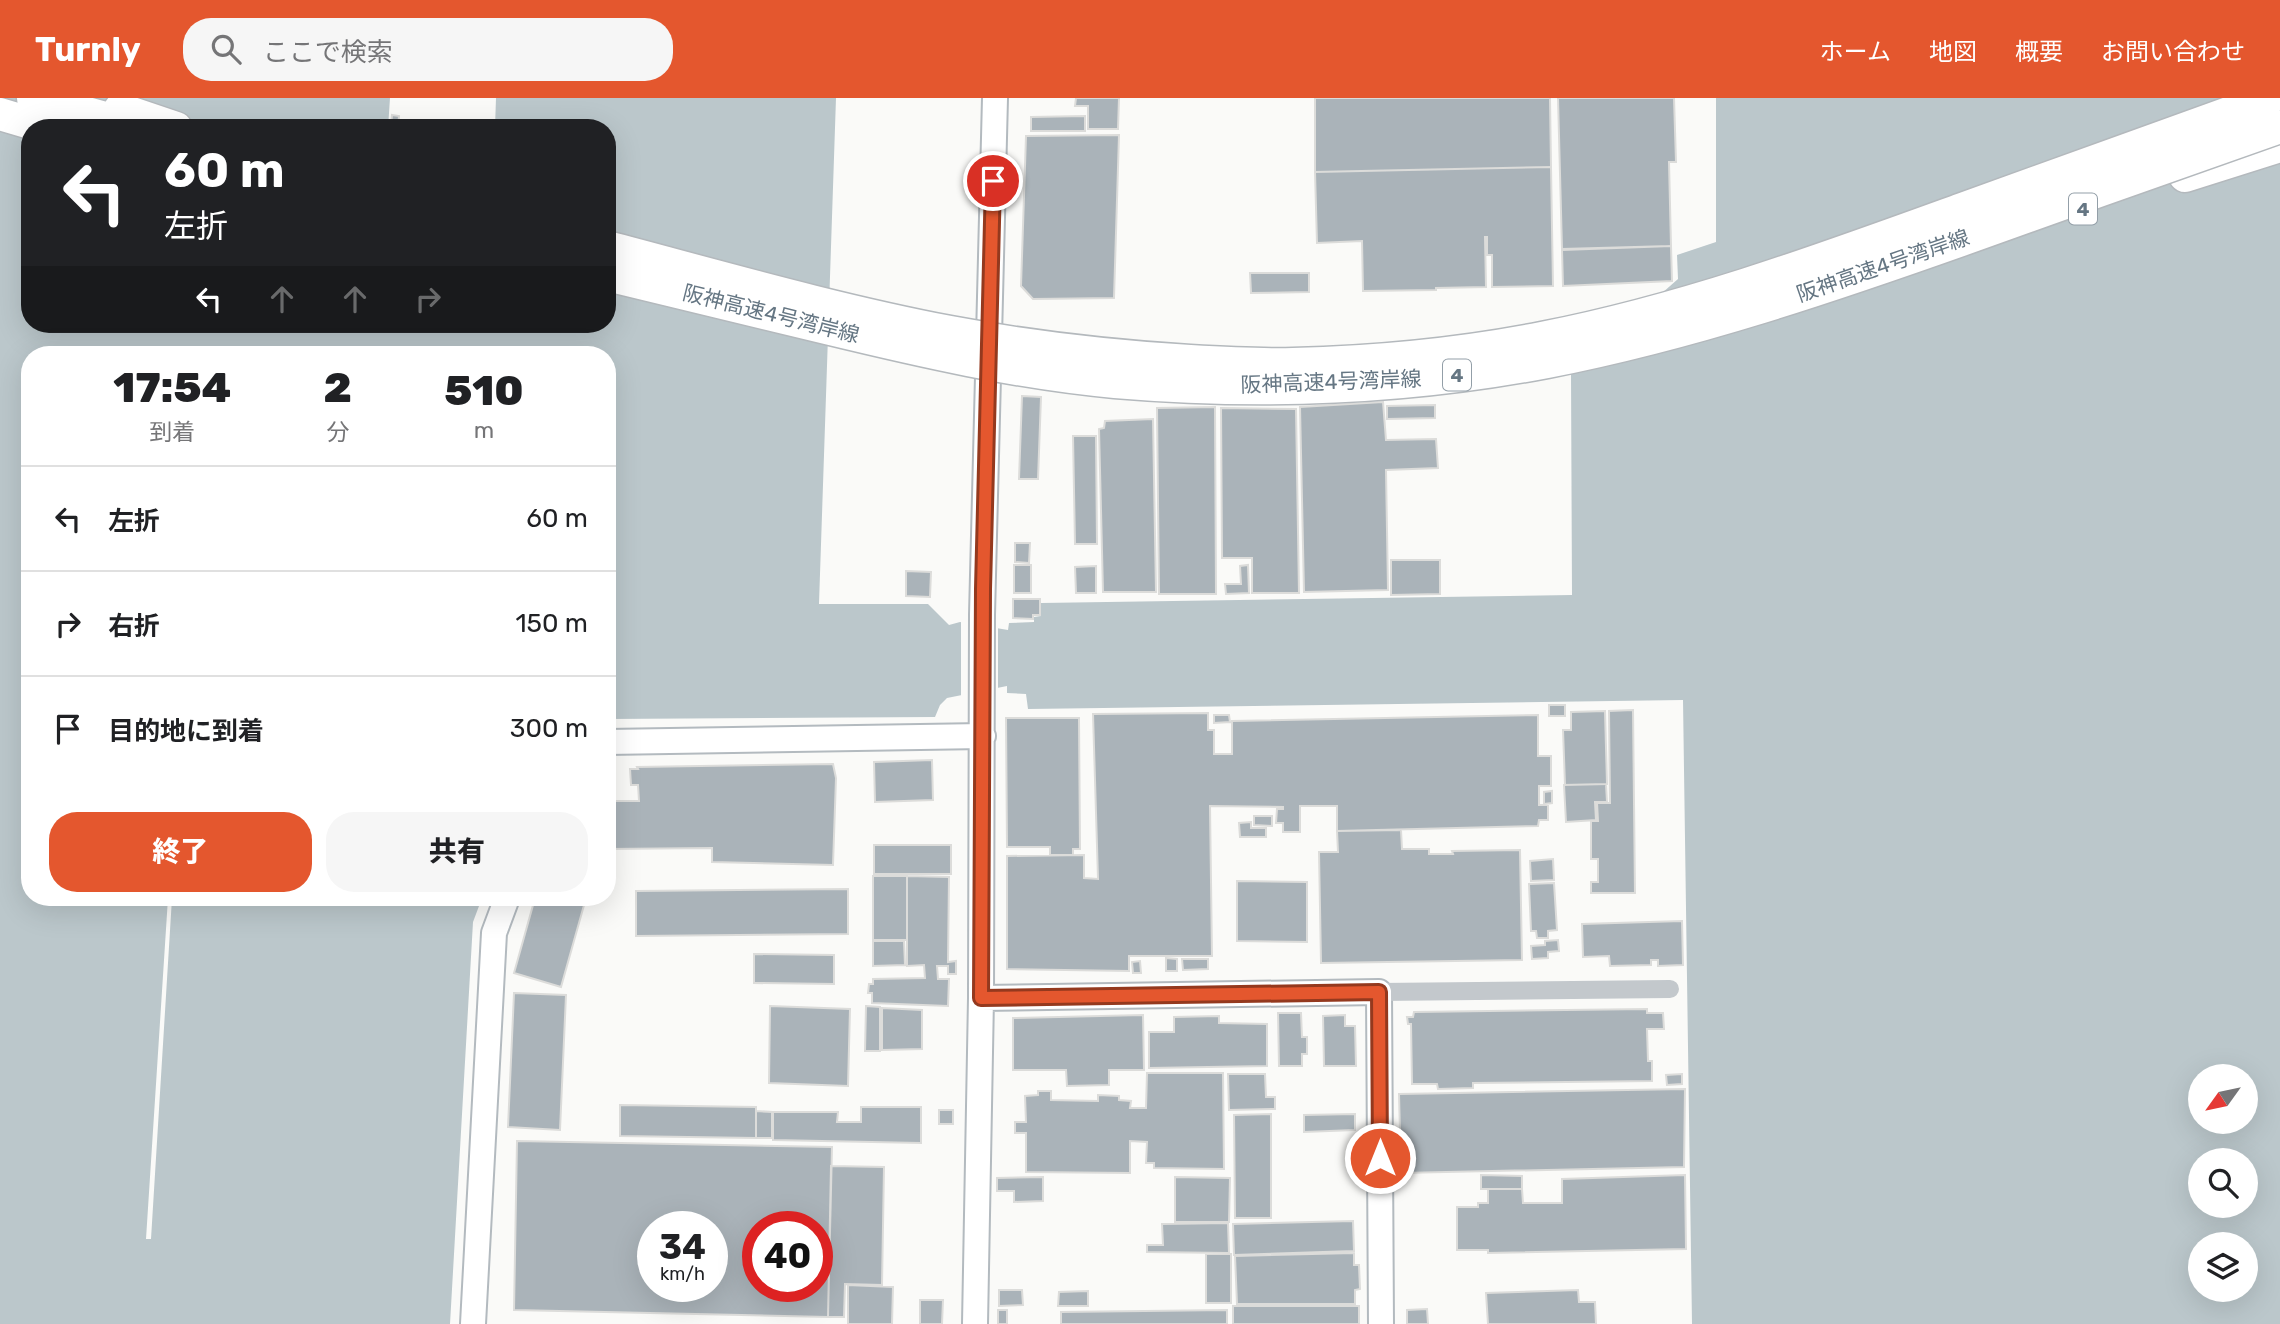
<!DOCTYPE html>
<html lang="ja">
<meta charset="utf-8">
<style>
body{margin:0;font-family:Rubik,"Noto Sans JP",sans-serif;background:#f6f6f6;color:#202124;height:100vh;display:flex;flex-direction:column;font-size:26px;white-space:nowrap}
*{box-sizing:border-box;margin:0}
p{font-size:23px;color:#757577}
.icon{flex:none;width:38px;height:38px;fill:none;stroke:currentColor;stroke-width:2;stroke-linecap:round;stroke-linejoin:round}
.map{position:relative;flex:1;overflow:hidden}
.sheet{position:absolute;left:21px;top:248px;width:595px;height:560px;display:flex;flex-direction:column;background:#fff;border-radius:28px;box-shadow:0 7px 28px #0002}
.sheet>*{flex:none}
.hud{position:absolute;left:21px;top:21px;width:595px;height:214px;border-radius:28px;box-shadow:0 7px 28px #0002;background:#202124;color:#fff;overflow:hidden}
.needle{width:46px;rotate:237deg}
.buttons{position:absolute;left:2188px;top:966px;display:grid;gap:14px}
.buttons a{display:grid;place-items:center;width:70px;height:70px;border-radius:50%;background:#fff;box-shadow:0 7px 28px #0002;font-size:35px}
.speed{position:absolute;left:637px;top:1113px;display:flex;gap:14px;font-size:35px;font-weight:700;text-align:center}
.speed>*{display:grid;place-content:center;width:91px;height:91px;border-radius:50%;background:#fff;box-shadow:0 7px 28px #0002;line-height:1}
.speed small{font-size:18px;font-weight:400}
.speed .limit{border:10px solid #d22;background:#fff;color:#111}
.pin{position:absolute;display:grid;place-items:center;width:60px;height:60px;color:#fff;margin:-30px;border:4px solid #fff;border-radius:50%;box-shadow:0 2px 7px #0007}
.me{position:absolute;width:77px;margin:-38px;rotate:0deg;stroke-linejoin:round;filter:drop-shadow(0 0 5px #0008)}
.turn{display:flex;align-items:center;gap:24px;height:147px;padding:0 28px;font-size:32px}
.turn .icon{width:91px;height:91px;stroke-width:2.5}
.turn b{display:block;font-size:49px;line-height:60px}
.lanes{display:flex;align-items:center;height:66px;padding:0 28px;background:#0003;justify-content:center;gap:35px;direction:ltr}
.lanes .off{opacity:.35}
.eta{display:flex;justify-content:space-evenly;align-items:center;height:119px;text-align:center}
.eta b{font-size:42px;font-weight:800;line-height:49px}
.cta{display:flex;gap:14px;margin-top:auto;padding:14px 28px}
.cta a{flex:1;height:80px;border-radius:28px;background:#e4572e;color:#fff;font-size:28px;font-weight:800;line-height:80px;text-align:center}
.cta a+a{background:#f6f6f6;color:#202124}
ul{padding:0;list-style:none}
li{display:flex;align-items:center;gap:21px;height:105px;padding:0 28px;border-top:2px solid #e0e0e0}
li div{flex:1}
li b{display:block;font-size:26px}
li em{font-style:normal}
header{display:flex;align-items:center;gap:42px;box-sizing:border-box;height:98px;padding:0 35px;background:#e4572e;color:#fff}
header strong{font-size:33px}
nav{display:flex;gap:38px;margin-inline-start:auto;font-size:24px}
.search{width:490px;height:63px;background:#f6f6f6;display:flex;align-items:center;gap:18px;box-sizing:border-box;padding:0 24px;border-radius:28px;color:#757577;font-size:26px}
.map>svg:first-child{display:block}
</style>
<header>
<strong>Turnly</strong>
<div class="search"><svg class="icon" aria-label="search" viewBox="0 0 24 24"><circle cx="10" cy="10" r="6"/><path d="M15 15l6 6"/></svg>ここで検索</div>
<nav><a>ホーム</a><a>地図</a><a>概要</a><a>お問い合わせ</a></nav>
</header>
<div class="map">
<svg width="2280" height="1226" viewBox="0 0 2280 1226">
<rect width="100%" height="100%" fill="#fafaf8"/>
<path fill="#bbc7cb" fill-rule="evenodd" d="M0,0H390L388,30H30V226H607V30H495L496,0H836L819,506H928L949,527L960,524L1008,532L1009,525L1034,524V519L1041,518V505L1572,497L1571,275L1678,181L1677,157L1716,144V0H2280V1226H1692L1683,602L1028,611L1026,596L1007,595V588L947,600L940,607L935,619L607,621V257H30V800H482L473,824L450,1226H0ZM2200,978H2245V1024H2200ZM2200,1062H2245V1108H2200ZM2200,1146H2245V1192H2200Z"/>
<path fill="#fafaf8" d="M961,521L998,526V593L961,601Z
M168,800H172L151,1141H146Z"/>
<path fill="#aab3b9" stroke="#dcdcda" stroke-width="2" fill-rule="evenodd" d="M1076,0H1119L1118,31H1088V8H1075Z
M1315,0H1550L1551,69L1315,74Z
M1558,0H1674L1676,64H1669L1671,148L1562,151Z
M392,17L399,18L398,29L391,28Z
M1085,18V33H1031V19Z
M1119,37L1114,200L1033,201L1021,188L1026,38Z
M1551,69L1553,188L1492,189V157H1487V139H1485L1486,189L1436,190V192L1363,193L1362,143L1317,145L1315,74Z
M1671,148L1672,183L1563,188L1562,152Z
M1250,175H1309V194L1251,195Z
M1022,298L1041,299L1038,381H1019Z
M1383,304L1386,342L1436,341L1438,370L1386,372L1388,492L1304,494L1300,309Z
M1435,307V320L1387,321V308Z
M1215,309L1216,496H1159L1157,310Z
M1221,310L1296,311L1299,495H1252V460H1222Z
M1153,321L1156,494H1103L1099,331L1104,330L1105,323Z
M1073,338H1096L1097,446H1075Z
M1015,445H1030L1029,465L1015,464Z
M1391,462H1440V496L1391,497Z
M1014,467H1031V495H1014Z
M1248,467L1249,495L1226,496L1225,486H1241L1240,468Z
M1096,468V495H1076L1075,469Z
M906,473L931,474L930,499L906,498Z
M1013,501H1040V517H1033V521L1013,520Z
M1549,607H1565V618H1549Z
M1633,612L1635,795H1591V784H1598V761H1591V723H1598L1597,705H1610L1609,613Z
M1605,613L1607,686L1565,687L1563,632H1571V614Z
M1208,615V632H1214V656H1232V623L1538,617V658H1551V688H1539V707H1548V722H1539L1538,728L1337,733V708H1300V734H1283V725H1276L1277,711H1283V709L1210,708L1212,858H1129V873L1007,871V758L1084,757V780L1098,781L1093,616Z
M1214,617H1229L1230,624L1214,625Z
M1006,620H1079L1080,751H1073V757H1050V749H1007Z
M932,662L933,702L875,704L874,664Z
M833,666L836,680L833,767L712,764V750L607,751V703H639L638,687H631L630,671H638L637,669Z
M1606,686L1607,704H1595L1596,722L1566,724L1564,687Z
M1552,693V705L1544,706V694Z
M1254,718H1272V728L1254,727Z
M1251,724V730H1266V739H1240L1239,725Z
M1401,732L1402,751H1429V756H1453L1452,753L1520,752L1522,862L1321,865L1319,754H1338L1337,733Z
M874,747H951V776H874Z
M1553,761L1554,782L1531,783L1530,763Z
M873,778H907V842H873Z
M907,778L949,779L948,864L956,863V876H948V868H937L938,881H949L948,908L872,905V895H868L869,886H873V881L925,880L924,867L907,868Z
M1237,783L1307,784V844L1237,843Z
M1554,785L1557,832L1548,833V840H1537L1536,833H1531L1529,786Z
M848,791V836L636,838V793Z
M535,800H586L561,889L514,875Z
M1682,823L1683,867L1658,868V862H1651V867L1610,868L1609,858L1583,859L1582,826Z
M1558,842L1559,853L1548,854V860L1532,861L1531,848L1545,847V843Z
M873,843H904L905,867L873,868Z
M754,856L834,857V886L754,885Z
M1166,860L1177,861V873H1166Z
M1182,861H1208V871L1183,872Z
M1140,863L1141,875H1133L1132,864Z
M514,895L566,897L560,1032L508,1029Z
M770,908L850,911L848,988L769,985Z
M866,908L880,909V953H865Z
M882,910L922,912V951L882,952Z
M1647,911V915H1663L1664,931H1647L1648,963H1652V983L1473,985V990L1438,991L1437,986H1412L1411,926H1408L1407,919H1413L1414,914Z
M1278,915H1301L1302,939H1307V956H1302V968H1279Z
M1143,917L1144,972H1109V987L1067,988L1066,972H1013V920Z
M1345,917V928H1355L1356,968H1324L1323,918Z
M1219,918V925L1267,926V968L1149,970V934H1174V919Z
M1147,975H1223L1224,1071L1154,1070V1065H1146L1147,1044L1130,1043V1075L1026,1074V1035H1015V1024H1026L1025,998L1038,997V993H1051V1002L1098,1003V997L1119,998V1002L1131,1003L1130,1010H1146Z
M1228,976H1265L1266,999H1275V1011L1229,1012Z
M1682,976V986L1667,987L1666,977Z
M1685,991L1684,1069L1401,1075L1399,996Z
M620,1007L756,1009V1040L620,1038Z
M861,1009H921V1045L773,1042V1014H838L837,1024H861Z
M939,1012H953V1026H939Z
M756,1013L772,1014V1040H756Z
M1271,1016V1120H1235L1234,1017Z
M1355,1016V1032L1304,1034V1017Z
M517,1043L832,1049L828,1219L514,1212ZM653,1129H712V1188H653ZM758,1129H817V1188H758Z
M831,1068L884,1069L882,1187L845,1186L844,1219H828Z
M1481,1077L1522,1078V1091H1481Z
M1685,1077L1686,1151L1488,1155V1152H1457V1109H1478V1105H1488V1091H1522L1523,1105H1562V1081Z
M1043,1079V1103L1014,1104V1093H997V1080Z
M1175,1079L1230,1080L1229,1124H1175Z
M1353,1123L1354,1153L1234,1157L1233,1126Z
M1228,1125L1229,1155L1147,1154V1147H1163L1162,1126Z
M1354,1155V1167H1359L1360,1191L1355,1192V1206H1237L1235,1158Z
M1206,1156H1231V1205H1206Z
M848,1187L893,1189L892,1226H848Z
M999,1192H1022L1023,1207L999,1208Z
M1578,1192L1579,1204H1595L1596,1226H1488L1486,1195Z
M1088,1193V1208H1058L1059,1194Z
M920,1202H943L942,1226H920Z
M1233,1208H1359V1226H1233Z
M1427,1211L1428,1226H1407V1212Z
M998,1212H1007V1226H998Z
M1227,1212V1226H1061V1214Z"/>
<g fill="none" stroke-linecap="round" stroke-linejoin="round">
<g stroke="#b3babf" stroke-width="28">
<path id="secondary" d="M607,644L983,638
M981,900L1379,894L1381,1226
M473,1226L494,835L507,800
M975,1226L981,900L982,517L995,0"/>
</g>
<g stroke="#b4b9bd" stroke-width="35">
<path id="highway" d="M33,0L141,30
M120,11L176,30
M0,16L47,30
M2185,78L2280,48"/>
</g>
<path stroke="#c3c8cc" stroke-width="18" d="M1379,894L1670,891"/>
<use href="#secondary" stroke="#fff" stroke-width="24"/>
<use href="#highway" stroke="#fff" stroke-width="32"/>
<g stroke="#b4b9bd" stroke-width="35" stroke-linecap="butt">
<path id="highway-bridge" d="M607,149C721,179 835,212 950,234C1030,249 1109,258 1190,263C1224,265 1259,267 1293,266C1376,264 1460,256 1542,240C1686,212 1824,161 1962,111C2065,74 2167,37 2270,0
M607,177C680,194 753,212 826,230C921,253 1017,275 1115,284C1258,296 1406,291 1547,264C1691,236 1832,188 1970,139C2073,102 2177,65 2280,29"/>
</g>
<use href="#highway-bridge" stroke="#fff" stroke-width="32"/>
</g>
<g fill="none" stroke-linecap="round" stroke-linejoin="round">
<g stroke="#94391e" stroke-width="18">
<path id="route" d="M993,83L983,491L981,900L1379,894L1380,1060"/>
</g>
<use href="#route" stroke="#e4572e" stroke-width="12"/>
</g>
<g text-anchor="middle" stroke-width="7" stroke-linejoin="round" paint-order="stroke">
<g fill="#fff" stroke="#939fa8" stroke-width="2">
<rect x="2069" y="95.5" width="28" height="31" rx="5"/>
<rect x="1443" y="261.5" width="28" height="31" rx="5"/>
</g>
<g font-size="19" font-weight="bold" fill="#657683">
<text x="2083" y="118">4</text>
<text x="1457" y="284">4</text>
</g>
<g font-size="21" fill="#657683" stroke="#fff">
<text transform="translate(1883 168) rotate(-19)" y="7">阪神高速4号湾岸線</text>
<text transform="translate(771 216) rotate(14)" y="7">阪神高速4号湾岸線</text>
<text transform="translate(1331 284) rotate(-2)" y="7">阪神高速4号湾岸線</text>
</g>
</g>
</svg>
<div class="buttons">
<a><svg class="needle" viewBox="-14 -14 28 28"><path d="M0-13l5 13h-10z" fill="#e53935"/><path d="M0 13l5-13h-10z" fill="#757577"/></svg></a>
<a><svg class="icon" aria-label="search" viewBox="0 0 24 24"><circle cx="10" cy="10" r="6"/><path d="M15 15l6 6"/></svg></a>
<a><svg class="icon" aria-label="layers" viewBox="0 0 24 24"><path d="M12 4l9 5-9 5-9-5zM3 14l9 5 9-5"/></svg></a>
</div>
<div class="speed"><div>34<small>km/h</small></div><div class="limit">40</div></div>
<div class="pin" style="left:993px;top:83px;background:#d93025"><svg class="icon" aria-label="arrive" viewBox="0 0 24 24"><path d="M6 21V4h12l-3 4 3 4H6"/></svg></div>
<svg class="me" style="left:1380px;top:1060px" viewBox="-20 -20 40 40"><circle r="17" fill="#e4572e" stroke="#fff" stroke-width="3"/><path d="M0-11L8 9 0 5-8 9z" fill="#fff"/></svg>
<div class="hud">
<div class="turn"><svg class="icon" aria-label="left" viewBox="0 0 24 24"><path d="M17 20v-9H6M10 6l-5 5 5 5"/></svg><div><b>60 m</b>左折</div></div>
<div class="lanes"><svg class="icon" aria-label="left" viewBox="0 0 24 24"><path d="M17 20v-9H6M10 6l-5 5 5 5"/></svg><svg class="icon off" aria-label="ahead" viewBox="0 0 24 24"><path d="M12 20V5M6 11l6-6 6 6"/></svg><svg class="icon off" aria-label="ahead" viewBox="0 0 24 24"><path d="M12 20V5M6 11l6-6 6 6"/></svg><svg class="icon off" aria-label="right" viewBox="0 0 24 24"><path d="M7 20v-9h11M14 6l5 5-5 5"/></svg></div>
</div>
<section class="sheet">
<div class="eta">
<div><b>17:54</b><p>到着</p></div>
<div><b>2</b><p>分</p></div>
<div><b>510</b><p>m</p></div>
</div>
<ul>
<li><svg class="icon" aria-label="left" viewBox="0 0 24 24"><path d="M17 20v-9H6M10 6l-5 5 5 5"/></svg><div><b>左折</b></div><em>60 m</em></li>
<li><svg class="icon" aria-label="right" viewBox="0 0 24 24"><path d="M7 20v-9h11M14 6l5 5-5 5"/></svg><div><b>右折</b></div><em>150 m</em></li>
<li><svg class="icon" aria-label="arrive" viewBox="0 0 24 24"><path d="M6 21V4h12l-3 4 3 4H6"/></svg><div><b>目的地に到着</b></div><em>300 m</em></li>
</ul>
<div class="cta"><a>終了</a><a>共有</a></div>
</section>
</div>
